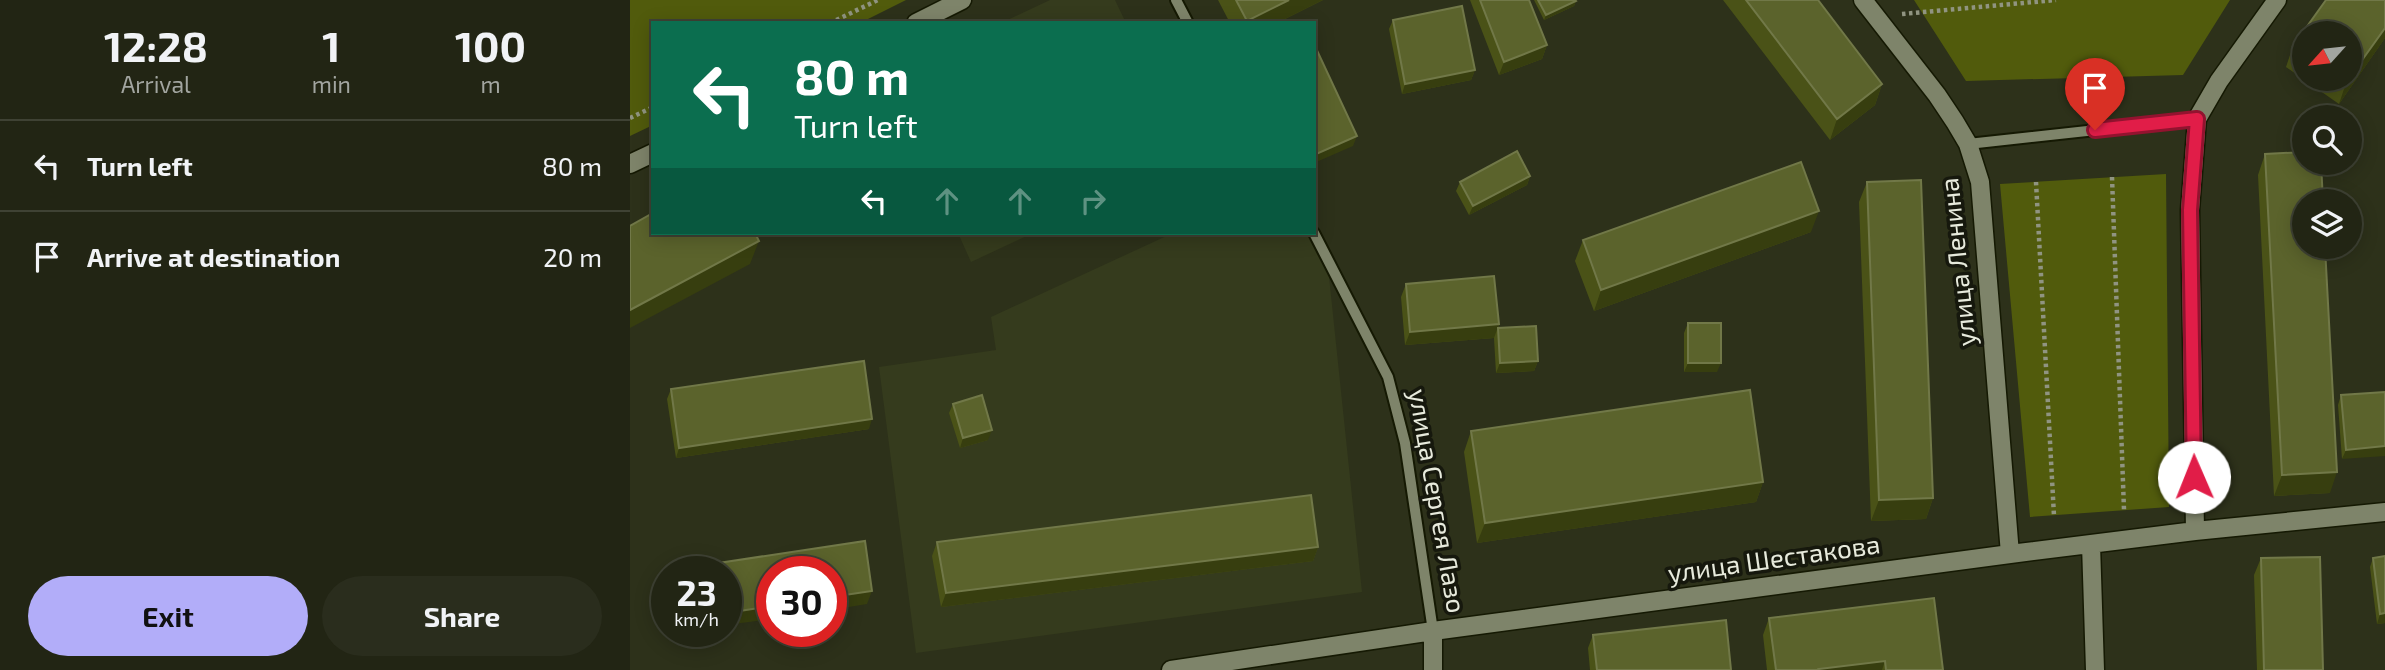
<!DOCTYPE html>
<meta charset="utf-8">
<style>
body{margin:0;font-family:"Exo 2",sans-serif;background:#2a2d1d;color:#f1f3f6;height:100vh;display:flex;flex-direction:column;font-size:26px;white-space:nowrap}
*{box-sizing:border-box;margin:0}
p{font-size:23px;color:#a2a5a0}
.icon{flex:none;width:38px;height:38px;fill:none;stroke:currentColor;stroke-width:2;stroke-linecap:round;stroke-linejoin:round}
.map{position:relative;flex:1;overflow:hidden}
.panel{display:flex;flex-direction:column;background:#222514;width:630px}
.panel>*{flex:none}
.guide{position:absolute;left:21px;top:21px;width:665px;height:214px;border-radius:0px;box-shadow:0 4px 18px #0003,0 0 0 2px #3f4234;background:#0b6e4f;color:#fff;overflow:hidden}
.needle{width:46px;rotate:243deg}
.buttons{position:absolute;left:1662px;top:21px;display:grid;gap:14px}
.buttons a{display:grid;place-items:center;width:70px;height:70px;border-radius:50%;background:#222514;box-shadow:0 4px 18px #0003,0 0 0 2px #3f4234;font-size:35px}
.speed{position:absolute;left:21px;top:556px;display:flex;gap:14px;font-size:35px;font-weight:700;text-align:center}
.speed>*{display:grid;place-content:center;width:91px;height:91px;border-radius:50%;background:#222514;box-shadow:0 4px 18px #0003,0 0 0 2px #3f4234;line-height:1}
.speed small{font-size:18px;font-weight:400}
.speed .limit{border:10px solid #d22;background:#fff;color:#111}
.pin{position:absolute;display:grid;place-items:center;width:60px;height:60px;color:#fff;margin:-72px -30px;border-radius:50% 50% 50% 0;rotate:-45deg;box-shadow:0 0 7px #0007}
.pin .icon{rotate:45deg}
.me{position:absolute;width:77px;margin:-38px;rotate:359deg;stroke-linejoin:round;filter:drop-shadow(0 0 5px #0008)}
.turn{display:flex;align-items:center;gap:24px;height:147px;padding:0 28px;font-size:32px}
.turn .icon{width:91px;height:91px;stroke-width:2.5}
.turn b{display:block;font-size:49px;line-height:60px}
.lanes{display:flex;align-items:center;height:66px;padding:0 28px;background:#0003;justify-content:center;gap:35px;direction:ltr}
.lanes .off{opacity:.35}
.eta{display:flex;justify-content:space-evenly;align-items:center;height:119px;text-align:center}
.eta b{font-size:42px;font-weight:700;line-height:49px}
.action{display:flex;gap:14px;margin-top:auto;padding:14px 28px}
.action a{flex:1;height:80px;border-radius:42px;background:#b2adf9;color:#111;font-size:28px;font-weight:700;line-height:80px;text-align:center}
.action a+a{background:#2a2d1d;color:#f1f3f6}
ul{padding:0;list-style:none}
li{display:flex;align-items:center;gap:21px;height:91px;padding:0 28px;border-top:2px solid #3f4234}
li div{flex:1}
li b{display:block;font-size:26px}
li em{font-style:normal}
main{display:flex;flex:1;min-height:0}
.map>svg:first-child{display:block}
</style>
<main>
<section class="panel">
<div class="eta">
<div><b>12:28</b><p>Arrival</p></div>
<div><b>1</b><p>min</p></div>
<div><b>100</b><p>m</p></div>
</div>
<ul>
<li><svg class="icon" aria-label="left" viewBox="0 0 24 24"><path d="M17 20v-9H6M10 6l-5 5 5 5"/></svg><div><b>Turn left</b></div><em>80 m</em></li>
<li><svg class="icon" aria-label="arrive" viewBox="0 0 24 24"><path d="M6 21V4h12l-3 4 3 4H6"/></svg><div><b>Arrive at destination</b></div><em>20 m</em></li>
</ul>
<div class="action"><a>Exit</a><a>Share</a></div>
</section>
<div class="map">
<svg width="1755" height="670" viewBox="0 0 1755 670">
<rect width="100%" height="100%" fill="#2d311a"/>
<path fill="#353b1d" d="M420,0H485L496,23H371Z
M328,233H403L341,262Z
M543,233H681L698,267L732,592L286,653L249,367L366,350L361,317Z"/>
<path fill="#515b0c" d="M0,0H276L230,23H23V125L0,136Z
M1284,0H1600L1553,75L1336,81Z
M1536,174L1539,507L1400,517L1370,184Z"/>
<g fill="none" stroke-linecap="round" stroke-linejoin="round">
<g stroke="#151903" stroke-width="14">
<path id="lane" d="M546,0L558,23
M1338,144L1567,119
M684,233L758,377L775,443L803,631"/>
</g>
<g stroke="#151903" stroke-width="21">
<path id="street" d="M1233,0L1307,95L1325,122L1338,144L1350,182L1380,554
M286,23L332,0
M0,164L23,153
M1565,531L1560,210L1567,119L1589,81L1647,0
M1461,544L1465,670
M803,631V670
M541,670L803,631L1380,554L1565,531L1755,512"/>
</g>
<path stroke="#909481" stroke-width="4.5" stroke-dasharray="3.5 3.5" stroke-linecap="butt" d="M1272,14L1426,0
M200,23L248,0
M0,118L23,107
M1482,177L1494,510
M1406,182L1424,516"/>
<use href="#lane" stroke="#7e846a" stroke-width="10"/>
<use href="#street" stroke="#7e846a" stroke-width="18"/>
</g>
<path fill="#4a5217" fill-rule="evenodd" d="M588,0H693L647,23H600Z
M840,0H899L917,45L912,59L869,75Z
M904,0H945L946,1L944,6L914,20Z
M1093,0H1188L1252,84L1245,105L1200,140Z
M1696,0H1755V38L1709,104L1656,67L1663,46ZM1675,33H1720V79H1675Z
M763,20L845,70L841,80L772,94L759,29Z
M1635,154L1700,493L1644,496L1628,175Z
M900,176L897,185L839,215L826,191L830,182Z
M1237,182L1303,498L1296,519L1241,521L1229,202Z
M1181,232L964,311L945,261L953,240Z
M776,284L869,324L868,328L908,361L904,371L866,373L864,338L775,345L771,297Z
M1058,323L1087,372H1054V333Z
M41,389L239,429L46,458L37,399Z
M1755,392L1712,459L1708,405L1711,395Z
M323,404L358,440L330,448L319,413Z
M841,431L1133,482L1126,502L847,543L834,452Z
M307,542L688,547L683,561L311,607L302,556Z
M1755,556V623L1747,624L1740,567L1743,558Z
M1631,558L1693,670H1627L1624,575Z
M1139,618L1313,670H1137L1133,635Z
M963,635L1101,670H960L958,648Z"/>
<path fill="#373e0f" d="M659,0H693L647,23H616L617,21Z
M946,1L944,6L914,20L916,15Z
M1755,28V38L1709,104L1716,83Z
M917,45L912,59L869,75L874,62Z
M845,70L841,80L772,94L775,84Z
M1252,84L1245,105L1200,140L1207,119Z
M727,136L723,146L684,163V155Z
M900,176L897,185L839,215L843,206Z
M1189,211L1181,232L964,311L971,290Z
M129,241L120,264L0,328V310Z
M869,324L864,338L775,345L780,332Z
M908,361L904,371L866,373L870,363Z
M1058,363H1091L1087,372H1054Z
M242,419L239,429L46,458L49,448Z
M362,430L358,440L330,448L333,438Z
M1755,446V456L1712,459L1716,450Z
M1707,472L1700,493L1644,496L1652,475Z
M1133,482L1126,502L847,543L855,523Z
M1303,498L1296,519L1241,521L1249,500Z
M688,547L683,561L311,607L316,593Z
M242,591L237,604L201,610V597Z
M142,606V619L96,625V613Z
M1755,613V623L1747,624L1750,614Z
M1255,661L1252,670H1189V669Z"/>
<path fill="#5b632c" stroke="#717848" stroke-width="2" d="M606,0H659L617,21Z
M850,0H899L917,45L874,62Z
M908,0H945L946,1L916,15Z
M1116,0H1188L1252,84L1207,119Z
M1696,0H1755V28L1720,77V33H1675V54L1663,46Z
M832,6L845,70L775,84L763,20Z
M684,44L727,136L684,155Z
M1710,79H1719L1716,83Z
M887,151L900,176L843,206L830,182Z
M1675,152V163H1691L1693,201H1675V247H1695L1707,472L1652,475L1635,154Z
M1171,162L1189,211L971,290L953,240Z
M1291,180L1303,498L1249,500L1237,182Z
M23,213V233H125L129,241L0,310V226Z
M864,276L869,324L780,332L776,284Z
M1058,323H1091V363H1058Z
M906,326L908,361L870,363L868,328Z
M234,361L242,419L49,448L41,389Z
M1120,390L1133,482L855,523L841,431Z
M1755,392V446L1716,450L1711,395Z
M352,395L362,430L333,438L323,404Z
M681,495L688,547L316,593L307,542Z
M235,541L242,591L201,597V572H142V606L96,613V572H69L68,566Z
M1755,556V613L1750,614L1743,558Z
M1690,557L1693,670H1634L1631,558Z
M1304,598L1313,670H1256L1255,661L1189,669L1190,670H1146L1139,618Z
M1096,620L1101,670H967L963,635Z"/>
<g fill="none" stroke-linecap="round" stroke-linejoin="round">
<g stroke="#92132f" stroke-width="18">
<path id="route" d="M1465,130L1567,119L1560,210L1564,477"/>
</g>
<use href="#route" stroke="#e11d48" stroke-width="12"/>
</g>
<g text-anchor="middle" stroke-width="7" stroke-linejoin="round" paint-order="stroke">
<g font-size="26" fill="#e7eadc" stroke="#16180d">
<text transform="translate(1328 262) rotate(-96)" y="9">улица Ленина</text>
<text transform="translate(807 501) rotate(80)" y="9">улица Сергея Лазо</text>
<text transform="translate(1144 559) rotate(-8)" y="9">улица Шестакова</text>
</g>
</g>
</svg>
<div class="buttons">
<a><svg class="needle" viewBox="-14 -14 28 28"><path d="M0-13l5 13h-10z" fill="#e53935"/><path d="M0 13l5-13h-10z" fill="#a2a5a0"/></svg></a>
<a><svg class="icon" aria-label="search" viewBox="0 0 24 24"><circle cx="10" cy="10" r="6"/><path d="M15 15l6 6"/></svg></a>
<a><svg class="icon" aria-label="layers" viewBox="0 0 24 24"><path d="M12 4l9 5-9 5-9-5zM3 14l9 5 9-5"/></svg></a>
</div>
<div class="speed"><div>23<small>km/h</small></div><div class="limit">30</div></div>
<div class="pin" style="left:1465px;top:130px;background:#d93025"><svg class="icon" aria-label="arrive" viewBox="0 0 24 24"><path d="M6 21V4h12l-3 4 3 4H6"/></svg></div>
<svg class="me" style="left:1564px;top:477px" viewBox="-20 -20 40 40"><circle r="19" fill="#fff"/><path d="M0-13L10 11 0 6-10 11z" fill="#e11d48"/></svg>
<div class="guide">
<div class="turn"><svg class="icon" aria-label="left" viewBox="0 0 24 24"><path d="M17 20v-9H6M10 6l-5 5 5 5"/></svg><div><b>80 m</b>Turn left</div></div>
<div class="lanes"><svg class="icon" aria-label="left" viewBox="0 0 24 24"><path d="M17 20v-9H6M10 6l-5 5 5 5"/></svg><svg class="icon off" aria-label="ahead" viewBox="0 0 24 24"><path d="M12 20V5M6 11l6-6 6 6"/></svg><svg class="icon off" aria-label="ahead" viewBox="0 0 24 24"><path d="M12 20V5M6 11l6-6 6 6"/></svg><svg class="icon off" aria-label="right" viewBox="0 0 24 24"><path d="M7 20v-9h11M14 6l5 5-5 5"/></svg></div>
</div>
</div>
</main>
